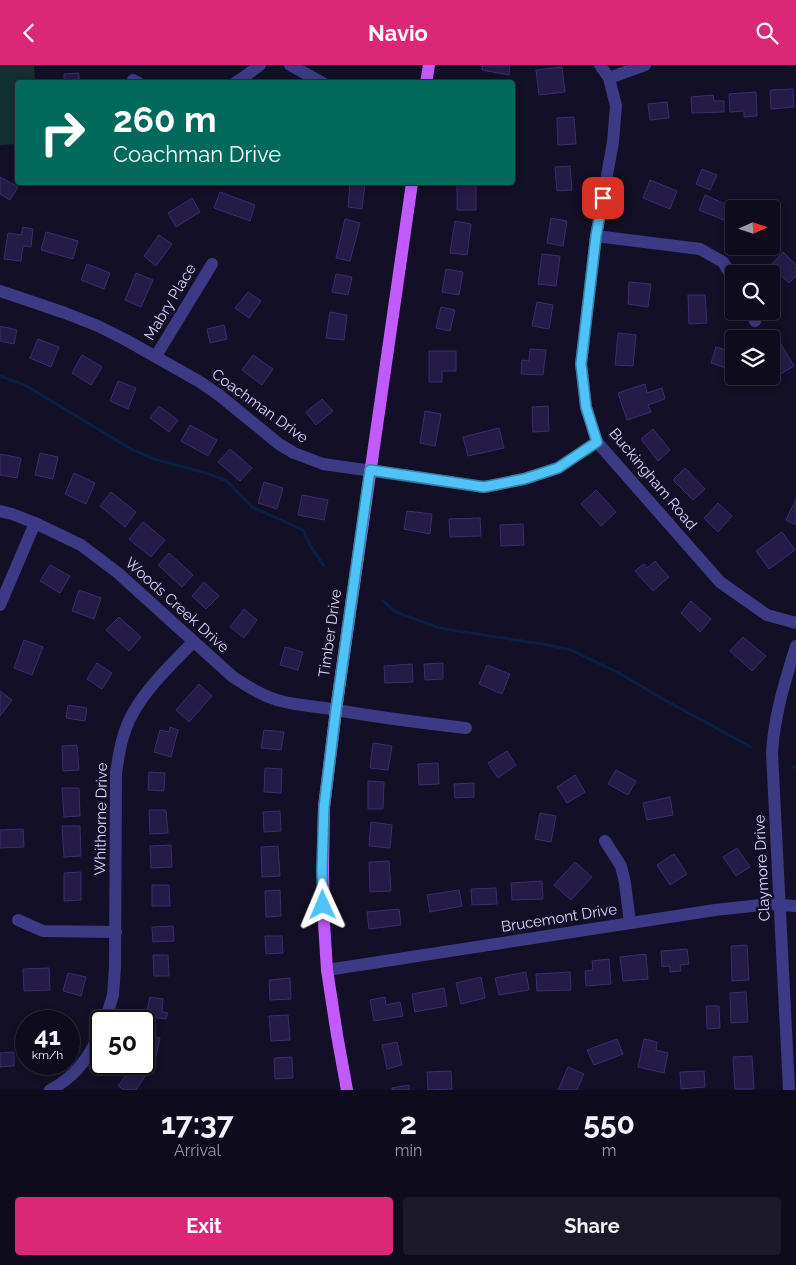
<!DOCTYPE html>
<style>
body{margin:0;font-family:Raleway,sans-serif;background:#1c1929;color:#f1f3f6;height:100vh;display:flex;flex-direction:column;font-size:19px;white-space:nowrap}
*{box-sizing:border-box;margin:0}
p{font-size:16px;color:#9b9ba3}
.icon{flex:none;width:28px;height:28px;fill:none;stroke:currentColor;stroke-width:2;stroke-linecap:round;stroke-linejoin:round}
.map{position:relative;height:1025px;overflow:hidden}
.side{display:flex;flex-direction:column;background:#0e0b1c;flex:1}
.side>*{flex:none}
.top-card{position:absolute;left:15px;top:15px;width:500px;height:105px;border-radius:5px;box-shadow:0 2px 8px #0003,0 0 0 1px #2e2b3b;background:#00695c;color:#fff;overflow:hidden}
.needle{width:32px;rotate:87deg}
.fabs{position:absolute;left:725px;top:135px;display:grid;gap:10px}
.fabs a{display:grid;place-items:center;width:55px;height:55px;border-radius:5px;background:#0e0b1c;box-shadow:0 2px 8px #0003,0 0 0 1px #2e2b3b;font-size:25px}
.speed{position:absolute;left:15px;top:945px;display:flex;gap:10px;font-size:25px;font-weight:700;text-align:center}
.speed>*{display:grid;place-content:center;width:65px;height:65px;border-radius:50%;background:#0e0b1c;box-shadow:0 2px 8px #0003,0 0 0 1px #2e2b3b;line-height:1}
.speed small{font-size:12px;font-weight:400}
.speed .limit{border:2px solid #111;border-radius:8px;background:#fff;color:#111}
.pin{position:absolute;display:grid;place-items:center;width:42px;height:42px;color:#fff;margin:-21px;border-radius:10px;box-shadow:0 2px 8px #0006}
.me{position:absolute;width:55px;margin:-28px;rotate:359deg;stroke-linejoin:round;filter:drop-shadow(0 0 4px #0008)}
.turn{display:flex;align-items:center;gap:18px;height:105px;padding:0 15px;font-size:22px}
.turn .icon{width:65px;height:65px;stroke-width:2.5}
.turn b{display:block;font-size:35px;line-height:42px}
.eta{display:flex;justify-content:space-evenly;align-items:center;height:85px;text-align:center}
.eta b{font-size:30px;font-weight:700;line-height:35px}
.primary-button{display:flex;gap:10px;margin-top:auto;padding:10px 15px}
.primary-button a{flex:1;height:58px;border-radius:5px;background:#db2777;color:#fff;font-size:20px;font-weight:700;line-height:58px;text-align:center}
.primary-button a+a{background:#1c1929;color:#f1f3f6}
header{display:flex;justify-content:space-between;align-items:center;height:65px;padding:0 15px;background:#db2777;color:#fff;font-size:22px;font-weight:700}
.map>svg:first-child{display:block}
</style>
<header><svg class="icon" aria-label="back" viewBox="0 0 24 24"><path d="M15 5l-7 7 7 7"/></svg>Navio<svg class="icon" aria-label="search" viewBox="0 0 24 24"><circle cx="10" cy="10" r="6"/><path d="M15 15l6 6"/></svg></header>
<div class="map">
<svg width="796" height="1025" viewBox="0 0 796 1025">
<rect width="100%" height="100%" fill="#130f26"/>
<path fill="#12302f" d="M0,0H34L35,17L18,18L17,79L0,80Z"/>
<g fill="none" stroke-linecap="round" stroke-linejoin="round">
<path stroke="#0a1f44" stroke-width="3" d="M0,311L25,320L131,384L154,394L206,408L227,416L252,442L303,465L310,480L324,501
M383,536L396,547L439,563L548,580L571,585L619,608L663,634L751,682
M793,702H796"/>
</g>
<path fill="#241b47" stroke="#3b2d73" d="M483,0H510L509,10L482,5Z
M562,2L565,27L539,30L536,5Z
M79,8V18H64V9Z
M793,24L794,42L771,44L770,25Z
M756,27L757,51L744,52V46L730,47L729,29Z
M713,30L714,36H724V47L692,48L691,32Z
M667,37L669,53L650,55L648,39Z
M574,52L576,79L558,80L557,53Z
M570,101L572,125L557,126L555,102Z
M702,104L717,110L710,125L696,119Z
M0,112L18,122L10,135L0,129Z
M650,115L677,126L670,144L643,133Z
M350,118H365L362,144L348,142Z
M457,118H476V145H457Z
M220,127L255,140L250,156L214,143Z
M705,130L732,142L726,156L699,145Z
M192,133L200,147L176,162L168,148Z
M551,153L567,156L563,181L547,178Z
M345,154L360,158L350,196L336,193Z
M455,156L471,159L467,190L450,188Z
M23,162L33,164L31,182L23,181L21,196L4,194L8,168L21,170Z
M46,167L78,176L73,194L41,185Z
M159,170L172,179L156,201L144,191Z
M783,187L796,200V211L789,218L770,201Z
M542,189L560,191L556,221L538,219Z
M87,199L110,208L104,224L81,215Z
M446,204L463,207L459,230L442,227Z
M136,208L153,215L141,242L125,235Z
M336,209L352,212L348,230L332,227Z
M629,217L651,219L648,242L628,239Z
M248,227L261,236L249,253L235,243Z
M688,230H705L707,258L689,259Z
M537,237L553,240L549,264L532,261Z
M441,242L455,245L450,266L436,263Z
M330,247L347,250L344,275L326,273Z
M224,260L227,274L210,278L207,264Z
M0,261L17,265L14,279L0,276Z
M618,268L636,270L633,301L615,300Z
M38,274L59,282L51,302L30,293Z
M781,279L794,301L772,314L771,311V285Z
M716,282L734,288V306L711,298Z
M530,284L546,285L543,310L521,309L522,295L529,296Z
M429,286H456V306H442V317H429Z
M82,290L102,302L91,320L72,308Z
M253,290L273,304L262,320L242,305Z
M118,316L136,323L128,344L110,336Z
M645,319L647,328L662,323L665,334L648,340L651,347L627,355L618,328Z
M322,334L333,346L316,360L306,347Z
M159,341L178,355L169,367L150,353Z
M548,341L549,366L533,367L532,342Z
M425,346L441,349L435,381L420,378Z
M190,360L217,375L208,391L181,376Z
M499,363L504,383L468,391L463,372Z
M653,364L670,385L658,396L641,374Z
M230,384L252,403L240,416L218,397Z
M40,388L58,392L53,414L35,410Z
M0,389L21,393L17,413L0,410Z
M685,403L705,424L693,435L673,415Z
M74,408L95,418L86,439L65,429Z
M264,417L283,423L277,444L258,438Z
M596,425L616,447L601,461L581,439Z
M111,427L136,447L125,462L100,441Z
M302,430L328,435L324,455L298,450Z
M796,434V460L786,455Z
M718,438L732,451L718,467L704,453Z
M407,446L432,449L430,469L404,464Z
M480,453L481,471L450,472L449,454Z
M143,457L165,475L151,492L129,474Z
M523,459L524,480L501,481L500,460Z
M782,467L795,485L769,504L756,486Z
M169,488L193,510L182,522L158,500Z
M655,496L669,512L653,526L635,506L644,499L647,503Z
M50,500L70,511L60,528L40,516Z
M204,517L219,531L206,544L192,531Z
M79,525L101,533L94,554L72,546Z
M691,536L711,554L700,567L681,548Z
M244,544L257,555L244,573L230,562Z
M119,552L141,572L129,586L106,565Z
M743,572L766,591L752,606L730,586Z
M24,575L43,582L32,610L14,603Z
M285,582L303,587L298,605L280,600Z
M97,598L112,608L102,624L87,614Z
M443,598V614L425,615L424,599Z
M412,599L413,617L385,618L384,601Z
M487,600L510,609L502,629L479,619Z
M199,619L212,631L189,657L176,645Z
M0,626L12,635L0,651Z
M68,640L87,643L85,656L66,653Z
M170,662L178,665L171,692L154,687L160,665L169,667Z
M264,665L284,667L281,685L261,683Z
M373,678L392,681L388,705L370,703Z
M77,680L79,705L63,706L62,681Z
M507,686L516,700L498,713L488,698Z
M438,698L439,719L419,720L418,699Z
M265,703L282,704L281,728L264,727Z
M616,705L636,716L628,730L608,719Z
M149,707L165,708L164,726L148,725Z
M575,710L585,727L567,738L557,722Z
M368,716L384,717L383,744H368Z
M474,718V732L455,733L454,719Z
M62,723H79L80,751L64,752Z
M670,732L673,750L647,755L643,738Z
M149,745H166L168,768L150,769Z
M280,746L281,766L264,767L263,747Z
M540,748L556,751L551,777L535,774Z
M371,757L392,760L390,783L369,781Z
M62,761H80L81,791L64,792Z
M23,764L24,782L0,783V765Z
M171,780L172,802L151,803L150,781Z
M278,781L280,811L262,812L261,782Z
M737,783L750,802L736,811L723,792Z
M674,789L687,809L670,820L657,800Z
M389,796L391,826L370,827L369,797Z
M575,797L592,812L571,835L554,820Z
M81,807V835L64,836V808Z
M542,816L543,834L512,835L511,818Z
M152,820H169L170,841H152Z
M496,823L497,839L472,840L471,824Z
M280,825L281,851L266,852L265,826Z
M459,825L462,841L430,847L427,830Z
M399,844L401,860L369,864L367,847Z
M173,861L174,876L153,877L152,862Z
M265,871H282L283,888L266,889Z
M747,880L749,915L732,916L731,881Z
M687,884L689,899L680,900L681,906L670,907V901L662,902L661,886Z
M646,889L648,914L623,916L620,892Z
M153,890H168L169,911H154Z
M609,894L611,919L586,921L585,906L593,905L592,896Z
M49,903L50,925L24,926L23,904Z
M526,907L529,925L499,930L495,913Z
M570,907L571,925L537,926L536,909Z
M68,908L86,912L81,931L63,926Z
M481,912L485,933L461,939L456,918Z
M290,913L291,934L270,935L269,915Z
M444,923L447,941L415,947L412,929Z
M746,927L748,957L731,958L730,928Z
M150,932L163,934L162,947L168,948L166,954L146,951Z
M385,932L386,940L400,937L403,951L374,956L370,935Z
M706,941H719L720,963L707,964Z
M288,950L290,975L271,976L269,951Z
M144,969L160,973L155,995L144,992Z
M617,974L623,989L594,1000L587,985Z
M644,974L657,977L656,985L668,988L664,1008L638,1002Z
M397,977L402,1000L387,1004L382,980Z
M14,987V1001L0,1002V988Z
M752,991L754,1024H735L733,992Z
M292,992L293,1013L275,1014L274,993Z
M132,1002L145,1011L136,1025H124L118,1021Z
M568,1002L584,1009L577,1025H558Z
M451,1006L452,1024L428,1025L427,1007Z
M704,1006L705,1022L681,1024L680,1007Z
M409,1020V1025H392V1023Z"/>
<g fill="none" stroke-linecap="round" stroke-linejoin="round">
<path stroke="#3d3a85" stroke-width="12" d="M290,0L323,18
M600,0L609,13L616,41L613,77L596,171L581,299L586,342L597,377L720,517L767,550L796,558
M609,13L645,0
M133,15L139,18
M235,18L244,12L260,0
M596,171L700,184L723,197L734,215
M0,226L65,248L98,261L126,275L200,317L219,330L279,379L294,388L323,399L484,422L524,414L558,403L597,377
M750,246L755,256
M156,291L212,199
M0,446L12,449L35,458L81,480L118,508L233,612C247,621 261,630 277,635C296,641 317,641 337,645C380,653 423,658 466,663
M0,540L35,458
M605,776L621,801L625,818L630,858
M18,855L43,866L116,867
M327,905L715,845L770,839L796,841
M105,956L113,930L115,902L116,708C119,688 122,667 133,648C148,621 172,599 193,577
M50,1025C74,1013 91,990 101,965
M789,1025L772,688C774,651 785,616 796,581"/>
<path stroke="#c25bff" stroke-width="12" d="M426,18L429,0
M347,1025L337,970L327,905L324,858L323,805L324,742L336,645L412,118"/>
</g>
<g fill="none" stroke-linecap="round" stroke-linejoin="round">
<g stroke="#337fa1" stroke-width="12">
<path id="route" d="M323,840L322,805L324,742L336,645L370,405L484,422L524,414L558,403L597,377L586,342L581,299L596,171L603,133"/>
</g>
<use href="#route" stroke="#4fc3f7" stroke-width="9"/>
</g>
<g text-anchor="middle" stroke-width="5" stroke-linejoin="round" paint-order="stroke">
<g font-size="15" fill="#d9d4ff" stroke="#130f26">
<text transform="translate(170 237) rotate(-59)" y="5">Mabry Place</text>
<text transform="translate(260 341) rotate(36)" y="5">Coachman Drive</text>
<text transform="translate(653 414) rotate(50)" y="5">Buckingham Road</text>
<text transform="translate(177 540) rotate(42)" y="5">Woods Creek Drive</text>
<text transform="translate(330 568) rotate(-82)" y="5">Timber Drive</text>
<text transform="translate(101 754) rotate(-89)" y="5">Whithorne Drive</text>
<text transform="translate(762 803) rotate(-93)" y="5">Claymore Drive</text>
<text transform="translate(559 853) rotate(-9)" y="5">Brucemont Drive</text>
</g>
</g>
</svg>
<div class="fabs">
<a><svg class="needle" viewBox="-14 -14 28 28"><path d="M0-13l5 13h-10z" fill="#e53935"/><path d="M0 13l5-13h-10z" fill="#9b9ba3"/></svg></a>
<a><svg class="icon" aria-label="search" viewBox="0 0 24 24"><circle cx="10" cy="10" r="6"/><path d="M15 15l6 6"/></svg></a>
<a><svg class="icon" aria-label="layers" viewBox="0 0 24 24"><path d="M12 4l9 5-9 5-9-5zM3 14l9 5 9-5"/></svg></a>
</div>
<div class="speed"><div>41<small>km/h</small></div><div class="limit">50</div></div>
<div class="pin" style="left:603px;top:133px;background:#d93025"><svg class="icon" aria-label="arrive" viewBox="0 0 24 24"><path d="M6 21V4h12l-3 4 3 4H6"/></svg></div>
<svg class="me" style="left:323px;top:840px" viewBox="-20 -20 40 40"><path d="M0-17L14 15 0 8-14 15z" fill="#4fc3f7" stroke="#fff" stroke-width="4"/></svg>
<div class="top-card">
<div class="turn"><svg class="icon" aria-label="right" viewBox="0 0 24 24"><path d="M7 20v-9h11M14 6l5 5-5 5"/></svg><div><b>260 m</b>Coachman Drive</div></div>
</div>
</div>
<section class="side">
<div class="eta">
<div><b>17:37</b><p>Arrival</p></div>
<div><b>2</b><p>min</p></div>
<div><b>550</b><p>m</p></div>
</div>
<div class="primary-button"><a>Exit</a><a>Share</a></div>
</section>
